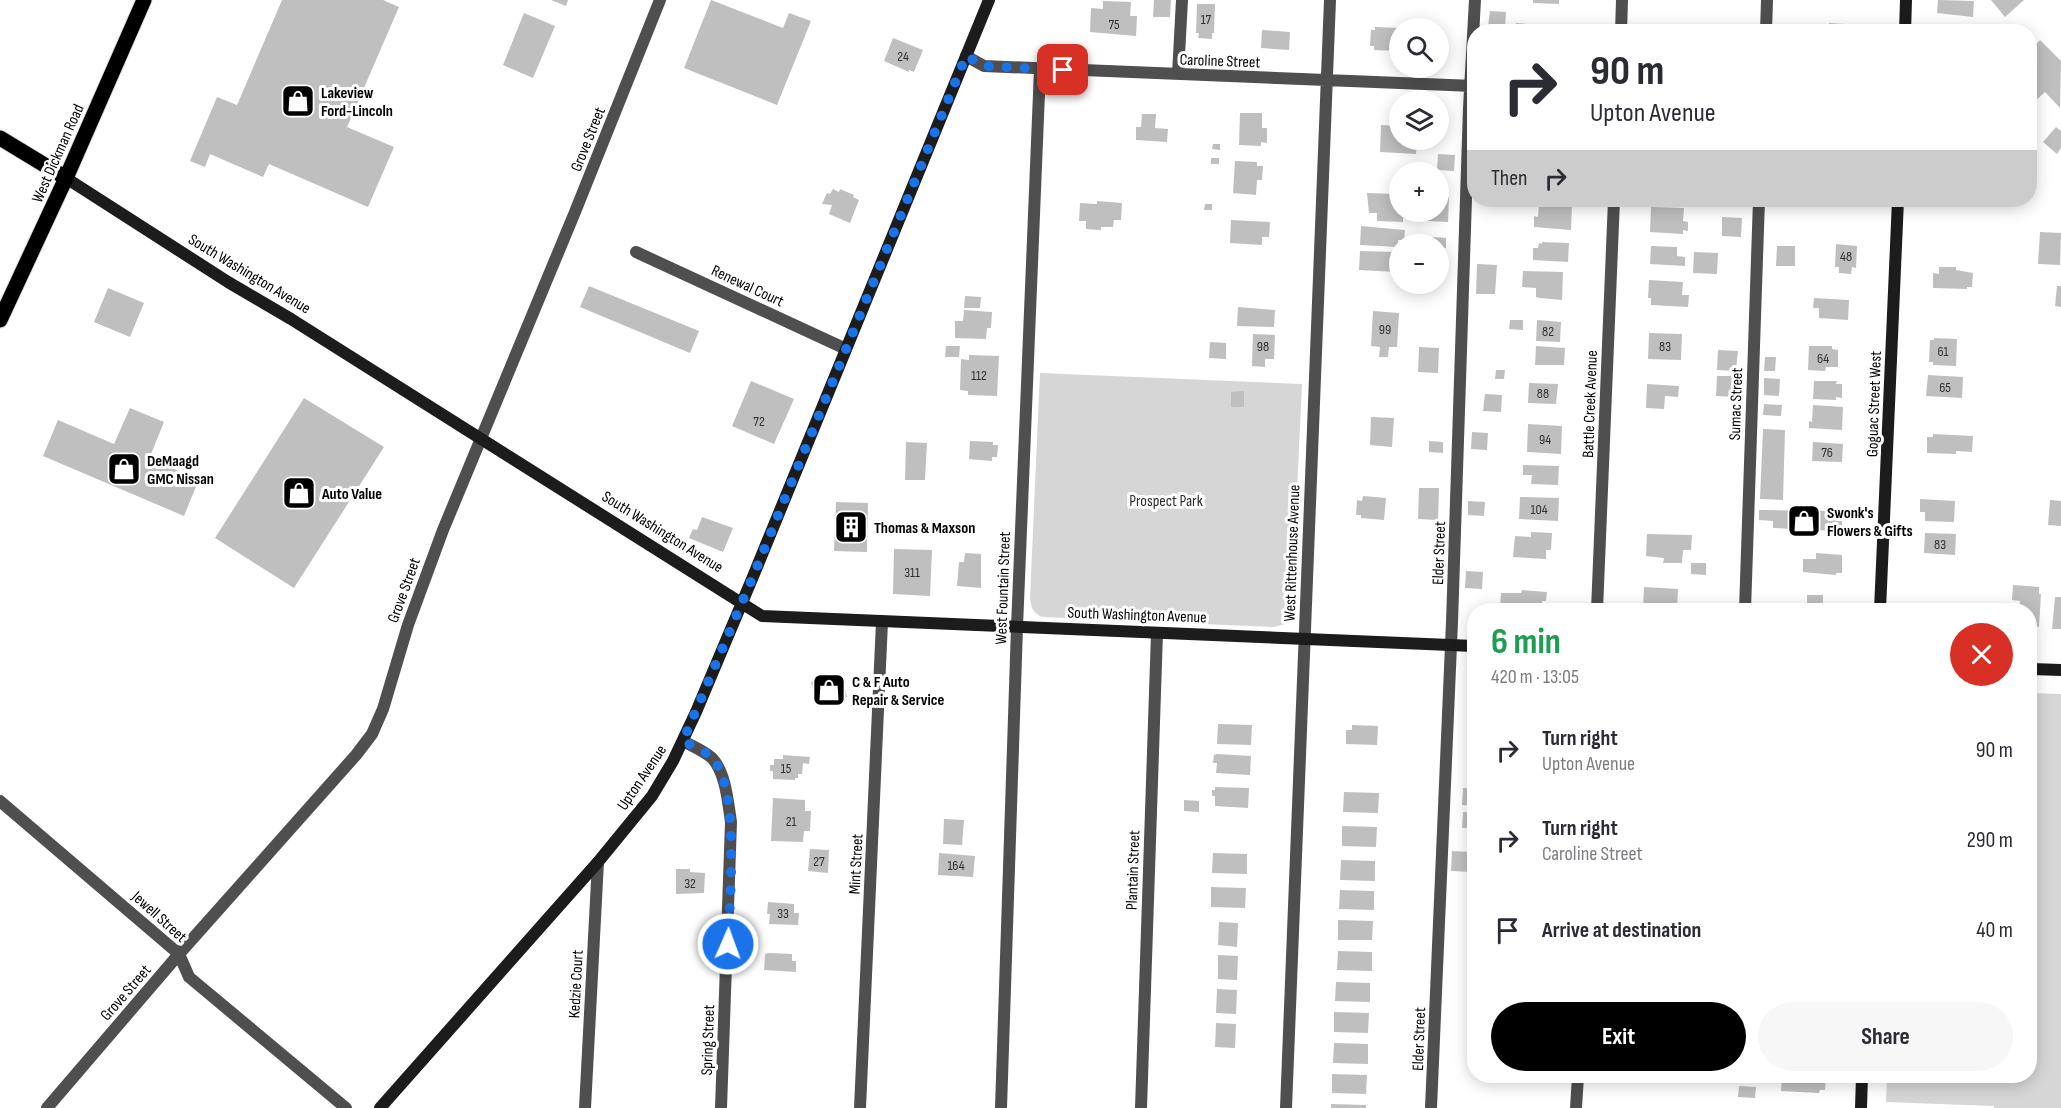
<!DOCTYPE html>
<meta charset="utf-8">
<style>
body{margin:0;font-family:"Sofia Sans Condensed",sans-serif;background:#f7f7f7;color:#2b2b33;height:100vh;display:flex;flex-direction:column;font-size:22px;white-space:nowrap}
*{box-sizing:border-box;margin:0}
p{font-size:20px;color:#7c7c81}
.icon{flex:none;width:33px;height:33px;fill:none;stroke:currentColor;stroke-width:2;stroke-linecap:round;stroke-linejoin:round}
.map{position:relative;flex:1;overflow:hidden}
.side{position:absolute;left:1467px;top:603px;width:570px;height:480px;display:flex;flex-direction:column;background:#fff;border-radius:24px;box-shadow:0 3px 15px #0003}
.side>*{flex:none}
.top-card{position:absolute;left:1467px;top:24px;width:570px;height:183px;border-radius:24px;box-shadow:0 3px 15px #0003;background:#fff;color:#2b2b33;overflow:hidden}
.fabs{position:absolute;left:1389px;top:18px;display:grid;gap:12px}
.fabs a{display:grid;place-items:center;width:60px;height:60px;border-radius:50%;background:#fff;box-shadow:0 3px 15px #0003;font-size:30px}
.pin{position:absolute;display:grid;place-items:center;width:51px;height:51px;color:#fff;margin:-26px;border-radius:12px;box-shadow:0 3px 9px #0006}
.me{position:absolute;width:66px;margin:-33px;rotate:2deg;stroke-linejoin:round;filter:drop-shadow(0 0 4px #0008)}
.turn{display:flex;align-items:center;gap:21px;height:126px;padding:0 24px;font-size:27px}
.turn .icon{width:78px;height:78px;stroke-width:2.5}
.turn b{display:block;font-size:42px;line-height:51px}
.then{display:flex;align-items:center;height:57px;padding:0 24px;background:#0003;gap:12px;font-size:22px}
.round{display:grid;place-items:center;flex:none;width:63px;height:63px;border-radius:32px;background:#f7f7f7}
.overview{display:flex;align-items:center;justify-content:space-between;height:102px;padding:0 24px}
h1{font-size:36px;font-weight:700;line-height:45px;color:#1e9e55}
.button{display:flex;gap:12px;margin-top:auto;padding:12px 24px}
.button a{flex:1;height:69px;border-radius:36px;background:#000;color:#fff;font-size:24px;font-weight:700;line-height:69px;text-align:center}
.button a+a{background:#f7f7f7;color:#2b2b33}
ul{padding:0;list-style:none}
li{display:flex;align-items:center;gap:18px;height:90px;padding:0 24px}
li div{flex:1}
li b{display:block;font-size:22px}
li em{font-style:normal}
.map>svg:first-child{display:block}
</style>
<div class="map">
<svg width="2061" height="1108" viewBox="0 0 2061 1108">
<rect width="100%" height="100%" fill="#fff"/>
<path fill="#d6d6d6" d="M1040,373L1302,384L1291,619L1285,624L1274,627L1043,617C1033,614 1031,607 1030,598Z
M2030,693L2061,694V1108H1994V1106L1886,1102L1887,1076H2030Z"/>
<path fill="#bfbfbf" d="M282,0H383L399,7L347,127L394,147L368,207L269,164L263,177L210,154L205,167L190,161L217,97L237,105Z
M551,0H568L566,6Z
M711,0L783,28L789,13L811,21L777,105L684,68Z
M1154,0H1171L1170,17H1153Z
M1533,0H1559V4L1533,3Z
M1938,0L1974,1L1973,17L1937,13Z
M1991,0H2024L2005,17Z
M1103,1L1131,2L1130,16H1137L1136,36L1090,32L1091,8L1103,9Z
M1197,4H1215L1214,33H1212V39L1198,38L1199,33H1196Z
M1490,11L1506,12L1505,28L1488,27Z
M524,13L555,26L533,78L503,65Z
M1516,23L1528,24L1527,32H1507V27L1516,28Z
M1829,23L1861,25L1860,27H1866V32H1828Z
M1547,25L1577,27V32H1546Z
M1942,25L1967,26V32H1942Z
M1375,27L1400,28V51L1374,50V46H1370L1371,30H1375Z
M1262,30L1290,32L1289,50L1261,48Z
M893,38L923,50L914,72L909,70V72L884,61Z
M2040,40L2061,61L2060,108L2045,92L2033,103L2030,100V51Z
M1240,113H1262V128H1267V143L1261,142V146L1239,145Z
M1142,114H1156L1155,128L1168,129L1167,142L1136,140V127H1141Z
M1381,125L1400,126V140H1417L1416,154L1380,152Z
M2056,127L2061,131V148L2057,154L2043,142Z
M1213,144H1220V150L1212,149Z
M1438,154L1455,155L1454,171L1437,170Z
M1211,158H1219V164H1211Z
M1235,161L1257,162V166H1263L1262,180H1257L1256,195L1233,193Z
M833,189L839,192L840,189L854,195L853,197L859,200L850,223L829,214L832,205L822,204L827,193L830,194Z
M1367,193L1393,194V200L1400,201V212H1413V218H1403V222L1377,221V213H1369Z
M1438,196L1449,197L1448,222L1428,221V212H1438Z
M1097,201L1122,203L1121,220H1114L1113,227H1101V230L1086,229V221H1079L1080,203L1097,204Z
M1539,203L1572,204L1571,230L1534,227V216L1538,217Z
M1205,204H1212V210H1204Z
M1651,207L1684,208L1683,221L1688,222V231L1683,230V234L1650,232Z
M1722,217L1742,218L1741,237L1722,236Z
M1231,220L1270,222L1269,237H1262V245L1230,243Z
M1361,226L1405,230L1404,240H1398V247L1360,245Z
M2040,232L2061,233L2060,265L2038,264Z
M1433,237L1446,238V248H1438V244H1433Z
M1542,242L1569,243L1568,262L1533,260V248H1538L1539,243L1542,244Z
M1836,244L1857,246L1856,268L1852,267L1851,274L1839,273V267H1835Z
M1651,246L1677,247V256L1685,257V266L1650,264Z
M1777,246H1795V266H1776Z
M1360,251L1398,252L1400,265H1398L1397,272L1359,270Z
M1694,252L1718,253L1717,274L1693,273Z
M1477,264L1497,265L1495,294H1476Z
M1939,267H1956V270L1973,273L1972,287H1967V289L1933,288V273L1939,274Z
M1523,271L1563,272L1562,300L1540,298L1536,297V288L1522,287Z
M1649,280L1683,282L1682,295H1689L1688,307L1651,305V298H1648Z
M589,286L699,331L690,353L580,307Z
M2057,286H2061V307L2055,306Z
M108,288L144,303L130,337L94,322Z
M965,296L981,297L980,308H964Z
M1814,298L1849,300L1848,320L1819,318V308H1813Z
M1238,307L1275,310L1274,327L1237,326Z
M964,310L992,312L991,328H987L986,339L955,338V321H963Z
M1373,311L1399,313L1397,347H1389L1388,357H1379L1380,347L1371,346Z
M1510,320H1523V330L1509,329Z
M1537,320L1561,322L1560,342L1536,341Z
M1649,333L1682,334L1681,360L1648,359Z
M1253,334L1275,335L1274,359H1265V367L1252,366Z
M1934,338L1957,339L1956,366L1933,365V362H1929L1930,340H1934Z
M1210,342L1226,343V359L1209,358Z
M946,346H960L959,357H945Z
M1536,346L1565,348L1564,365H1535Z
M1809,346H1832V349L1838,350V367H1826L1825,371L1808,370Z
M1419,347L1439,348L1438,373L1418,372Z
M1718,350L1738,351L1736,371L1717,370Z
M969,355L999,356L997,396L968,395V391L960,390L961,359L969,360Z
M1765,357H1776L1775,371H1764Z
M1496,370H1505L1504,379H1495Z
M1928,375L1963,377L1962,398L1926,396Z
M1717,376H1736L1735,397L1716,396Z
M1764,378L1780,379L1779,396L1764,395Z
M751,381L794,399L774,444L732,426Z
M1814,381H1837L1836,384H1842V398L1836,397V400L1813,399Z
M1529,383L1558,384L1556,404L1528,403Z
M1647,384L1679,386L1678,397L1665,396L1664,409L1646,408Z
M1244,391V407H1231V392Z
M1485,394L1502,395L1501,412L1483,411Z
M304,398L384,447L294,588L215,538Z
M1764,404L1782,405L1781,416L1763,415Z
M1813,405L1843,407L1842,430L1809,428V421L1812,422Z
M130,408L164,422L149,459L199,479L184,516L43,456L58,420L114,444Z
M1371,417L1394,418L1392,447L1370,445Z
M1528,424L1562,426L1561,454L1527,452Z
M1763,429L1785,430L1783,500L1760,499Z
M1472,432L1488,433L1487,450L1471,449Z
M1933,434L1973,436L1972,452L1956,451V454L1927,453V437H1933Z
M970,441L993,442V445H998L997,457H992V461L969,459Z
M1429,441L1443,442V453L1429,452Z
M906,442L927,443L925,480H905Z
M1813,442L1843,444L1842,462L1812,461Z
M1523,465L1559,466L1558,485L1531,484L1532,475H1523Z
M1419,488H1439L1438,520L1418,519Z
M1363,496L1386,498L1384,520L1361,518V515H1356L1357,500L1362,501Z
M1520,497L1559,498L1558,521L1519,519Z
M1920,499L1955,501L1954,522L1925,521V512H1920Z
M2050,500L2061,501V526L2048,525Z
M1468,501L1485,502L1484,516L1468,515Z
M836,502L868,503L867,552L834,551Z
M1759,510L1837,511L1842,513V529H1836V531L1773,528V521L1759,520Z
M702,517L733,528L723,552L689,538L693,529L697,530Z
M1531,532L1552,533L1551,550H1546V559L1513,557L1515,536L1531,537Z
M1925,533L1956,534L1955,555L1924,553Z
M1647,534L1692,535L1691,550H1683L1682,563H1663L1664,558L1646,556Z
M894,549L932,550L930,596L893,594Z
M965,553L981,554V588L957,586L959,562H964Z
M1816,553L1842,555V573H1836V575L1803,572V559H1816Z
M1691,563H1706V575L1691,574Z
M1466,571L1483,572L1482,589L1465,588Z
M2013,585L2039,587V594H2041L2039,627L2030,626V610H2019L2020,601L2012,600Z
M1644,587L1678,589L1677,610H1664V606H1656L1655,609L1643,608Z
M1522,590L1547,592L1546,601H1542V610H1521V608H1500L1501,593H1521Z
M1807,595H1823V607H1835V610H1807Z
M2055,597H2061V629H2052Z
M842,675L847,697L833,700V697L816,701L811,682Z
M1218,724L1252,725L1251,745L1217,744Z
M1352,725L1378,726L1377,745L1346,744V730H1352Z
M1217,754L1251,756L1250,775L1216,773L1217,763H1213L1214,755Z
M783,755L810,757L809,764L803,763L802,774H798V778H795V780L773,779V771H770V765H774V759H783Z
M1215,787L1249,788L1248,808L1215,806V796H1212V790H1215Z
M1463,788H1474V806L1462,805Z
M1344,792L1379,793L1378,813L1343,812Z
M773,798L805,800V811H811L810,831H804L803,842L771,841Z
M1184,800L1199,801V812L1184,811Z
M1463,812H1474V828H1462Z
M944,819L964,820L962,845L943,844Z
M1342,826L1377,827L1376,847L1342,846Z
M810,849L829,850L828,873L808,871Z
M1452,851L1473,852V872L1451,871Z
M939,853L975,856L973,877L938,875Z
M1213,853L1247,854V874L1212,873Z
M1341,860L1375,861V881L1340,880Z
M676,869H690V872L705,873L704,893L676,894Z
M1211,887L1246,888L1245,908L1211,907Z
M1340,890L1374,891V910L1339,909Z
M768,902L794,904V913H799L798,925L769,924L770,914H767Z
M1338,920L1373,921L1372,940H1338Z
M1219,922L1238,923L1237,947L1218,945Z
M1338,951L1372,952V971L1337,970Z
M769,953L792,954V961H796V972L764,970L765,954Z
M1218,955L1238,956L1237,980L1218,979Z
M1336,982L1370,983V1002L1335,1001Z
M1217,989L1237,990L1236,1014L1216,1013Z
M1334,1012L1369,1013L1368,1033L1334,1032Z
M1216,1023L1236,1024L1235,1048L1215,1047Z
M1334,1043L1368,1044V1064L1333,1063Z
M1332,1074L1367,1075L1366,1094L1332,1093Z
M1782,1076H1826L1825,1090H1820L1819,1093L1781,1091Z
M1739,1086L1756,1087L1755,1098L1738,1097Z
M1331,1104L1366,1105V1108H1331Z"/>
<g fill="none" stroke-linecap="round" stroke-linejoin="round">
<g stroke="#dbdbdb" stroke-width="17">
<path id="primary" d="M0,138L66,178
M0,320L66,178L144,0"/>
</g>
<path stroke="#4f4f4f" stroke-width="12" d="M1621,32L1622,0
M1766,32L1767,0
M966,56L984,66L1474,86
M1178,74L1182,0
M636,252L846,349
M1597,610L1614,200
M1745,610L1759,200
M683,741C692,746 704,751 712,758C726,773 728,803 731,822L721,1108
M0,801L179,954L189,977L346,1108
M47,1108L179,954L356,755L372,734L383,709L408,625L443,530L575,212L660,0
M585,1108L598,862
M860,1108L882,622
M1001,1108L1017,627L1040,69
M1141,1108L1157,633
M1286,1108L1330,0
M1431,1108L1452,622L1469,108L1475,0
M1576,1108L1578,1076"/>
<path stroke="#1c1c1c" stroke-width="12" d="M1905,32L1906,0
M66,178L228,282L291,319L762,616L1474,646
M1880,610L1898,200
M2030,669L2061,670
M380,1108L598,862L652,796L673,761L696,712L752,579L989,0
M1861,1108L1862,1076"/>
<use href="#primary" stroke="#000" stroke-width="15"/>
</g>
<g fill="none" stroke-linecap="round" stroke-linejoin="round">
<path stroke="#1a73e8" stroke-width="10" stroke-dasharray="0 18" d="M728,944C729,904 741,785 711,757C704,750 692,746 683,741L752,579L966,56L984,66L1063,70"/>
</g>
<defs>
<g id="shop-square" transform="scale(1.725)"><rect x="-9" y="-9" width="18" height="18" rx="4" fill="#000" stroke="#fff"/><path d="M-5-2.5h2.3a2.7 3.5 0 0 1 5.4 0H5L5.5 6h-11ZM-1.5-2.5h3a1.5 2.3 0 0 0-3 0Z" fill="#fff"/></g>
<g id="building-square" transform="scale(1.725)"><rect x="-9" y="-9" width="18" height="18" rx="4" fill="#000" stroke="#fff"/><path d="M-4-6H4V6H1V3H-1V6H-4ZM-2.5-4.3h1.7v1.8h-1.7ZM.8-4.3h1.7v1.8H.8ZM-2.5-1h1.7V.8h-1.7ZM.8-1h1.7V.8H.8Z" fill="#fff"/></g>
</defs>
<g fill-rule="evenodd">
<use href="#shop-square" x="298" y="101"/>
<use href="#shop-square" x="124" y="469"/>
<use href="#shop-square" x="299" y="493"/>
<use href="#shop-square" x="1804" y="521"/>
<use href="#building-square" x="851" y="527"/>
<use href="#shop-square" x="829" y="690"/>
</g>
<g text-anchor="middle" stroke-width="6" stroke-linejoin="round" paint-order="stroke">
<g font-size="14" fill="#303030">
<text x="1206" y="24">17</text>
<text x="1114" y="29">75</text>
<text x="903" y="61">24</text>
<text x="1846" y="261">48</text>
<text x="1385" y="334">99</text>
<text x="1548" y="336">82</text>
<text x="1263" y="351">98</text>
<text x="1665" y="351">83</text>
<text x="1943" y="356">61</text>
<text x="1823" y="363">64</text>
<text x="979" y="380">112</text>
<text x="1945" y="392">65</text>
<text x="1543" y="398">88</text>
<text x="759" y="426">72</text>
<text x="1545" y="444">94</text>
<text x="1827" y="457">76</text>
<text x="1539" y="514">104</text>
<text x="1940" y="549">83</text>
<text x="912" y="577">311</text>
<text x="786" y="773">15</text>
<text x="791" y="826">21</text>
<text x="819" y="866">27</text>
<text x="956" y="870">164</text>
<text x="690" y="888">32</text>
<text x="783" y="918">33</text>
</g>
<g font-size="16" fill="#000" stroke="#fff">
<text transform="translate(1220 60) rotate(2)" y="6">Caroline Street</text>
<text transform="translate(587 139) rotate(-68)" y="6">Grove Street</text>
<text transform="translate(57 153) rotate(-66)" y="6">West Dickman Road</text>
<text transform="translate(250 273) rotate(31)" y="6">South Washington Avenue</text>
<text transform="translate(748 285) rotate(25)" y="6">Renewal Court</text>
<text transform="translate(1589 404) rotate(-88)" y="6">Battle Creek Avenue</text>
<text transform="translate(1735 404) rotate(-88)" y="6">Sumac Street</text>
<text transform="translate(1873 404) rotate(-88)" y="6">Goguac Street West</text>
<text transform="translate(663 531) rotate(32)" y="6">South Washington Avenue</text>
<text transform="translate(1291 553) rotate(-88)" y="6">West Rittenhouse Avenue</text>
<text transform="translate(1438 553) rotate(-88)" y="6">Elder Street</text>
<text transform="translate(1002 588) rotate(-88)" y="6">West Fountain Street</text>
<text transform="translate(403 590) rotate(-70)" y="6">Grove Street</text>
<text transform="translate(1137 614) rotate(2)" y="6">South Washington Avenue</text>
<text transform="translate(641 777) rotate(-56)" y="6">Upton Avenue</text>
<text transform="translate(855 864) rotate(-87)" y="6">Mint Street</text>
<text transform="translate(1132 870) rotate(-88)" y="6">Plantain Street</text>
<text transform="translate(160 916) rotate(42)" y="6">Jewell Street</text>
<text transform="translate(575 984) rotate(-87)" y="6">Kedzie Court</text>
<text transform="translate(125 992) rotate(-49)" y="6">Grove Street</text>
<text transform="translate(1418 1039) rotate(-88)" y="6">Elder Street</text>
<text transform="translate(707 1040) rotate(-88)" y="6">Spring Street</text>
</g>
<g font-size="16" font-weight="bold" fill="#000" stroke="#fff" text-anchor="start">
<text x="321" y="98">Lakeview<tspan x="321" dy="18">Ford-Lincoln</tspan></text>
<text x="147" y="466">DeMaagd<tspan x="147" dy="18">GMC Nissan</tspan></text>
<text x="322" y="499">Auto Value</text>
<text x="1827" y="518">Swonk's<tspan x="1827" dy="18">Flowers &amp; Gifts</tspan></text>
<text x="874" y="533">Thomas &amp; Maxson</text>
<text x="852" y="687">C &amp; F Auto<tspan x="852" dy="18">Repair &amp; Service</tspan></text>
</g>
<g font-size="16" fill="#2d2d2d" stroke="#fff">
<text x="1166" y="506">Prospect Park</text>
</g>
</g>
</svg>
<div class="fabs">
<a><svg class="icon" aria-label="search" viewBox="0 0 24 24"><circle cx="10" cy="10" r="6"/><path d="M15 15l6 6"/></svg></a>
<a><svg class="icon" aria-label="layers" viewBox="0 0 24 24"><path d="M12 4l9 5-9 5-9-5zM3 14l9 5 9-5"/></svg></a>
<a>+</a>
<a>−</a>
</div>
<div class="pin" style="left:1063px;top:70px;background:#d93025"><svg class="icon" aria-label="arrive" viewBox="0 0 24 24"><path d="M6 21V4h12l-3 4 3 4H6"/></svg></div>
<svg class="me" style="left:728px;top:944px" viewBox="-20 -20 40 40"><circle r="17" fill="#1a73e8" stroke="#fff" stroke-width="3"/><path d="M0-11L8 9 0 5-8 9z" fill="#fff"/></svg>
<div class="top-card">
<div class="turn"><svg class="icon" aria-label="right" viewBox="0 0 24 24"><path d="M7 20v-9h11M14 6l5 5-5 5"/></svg><div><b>90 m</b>Upton Avenue</div></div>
<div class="then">Then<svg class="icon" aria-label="right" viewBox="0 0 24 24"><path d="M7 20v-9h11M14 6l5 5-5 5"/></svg></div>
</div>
<section class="side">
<div class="overview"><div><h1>6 min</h1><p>420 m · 13:05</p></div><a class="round" style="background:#d93025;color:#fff"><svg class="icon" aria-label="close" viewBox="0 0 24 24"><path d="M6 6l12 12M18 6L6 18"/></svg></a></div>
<ul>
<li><svg class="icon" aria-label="right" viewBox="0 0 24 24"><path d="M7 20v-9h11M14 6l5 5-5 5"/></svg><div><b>Turn right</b><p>Upton Avenue</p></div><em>90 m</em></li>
<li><svg class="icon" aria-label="right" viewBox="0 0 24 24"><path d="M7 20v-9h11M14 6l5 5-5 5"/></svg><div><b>Turn right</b><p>Caroline Street</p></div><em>290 m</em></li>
<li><svg class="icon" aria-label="arrive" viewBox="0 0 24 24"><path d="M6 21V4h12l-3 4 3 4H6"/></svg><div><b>Arrive at destination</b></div><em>40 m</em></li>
</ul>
<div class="button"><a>Exit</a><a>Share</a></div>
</section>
</div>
